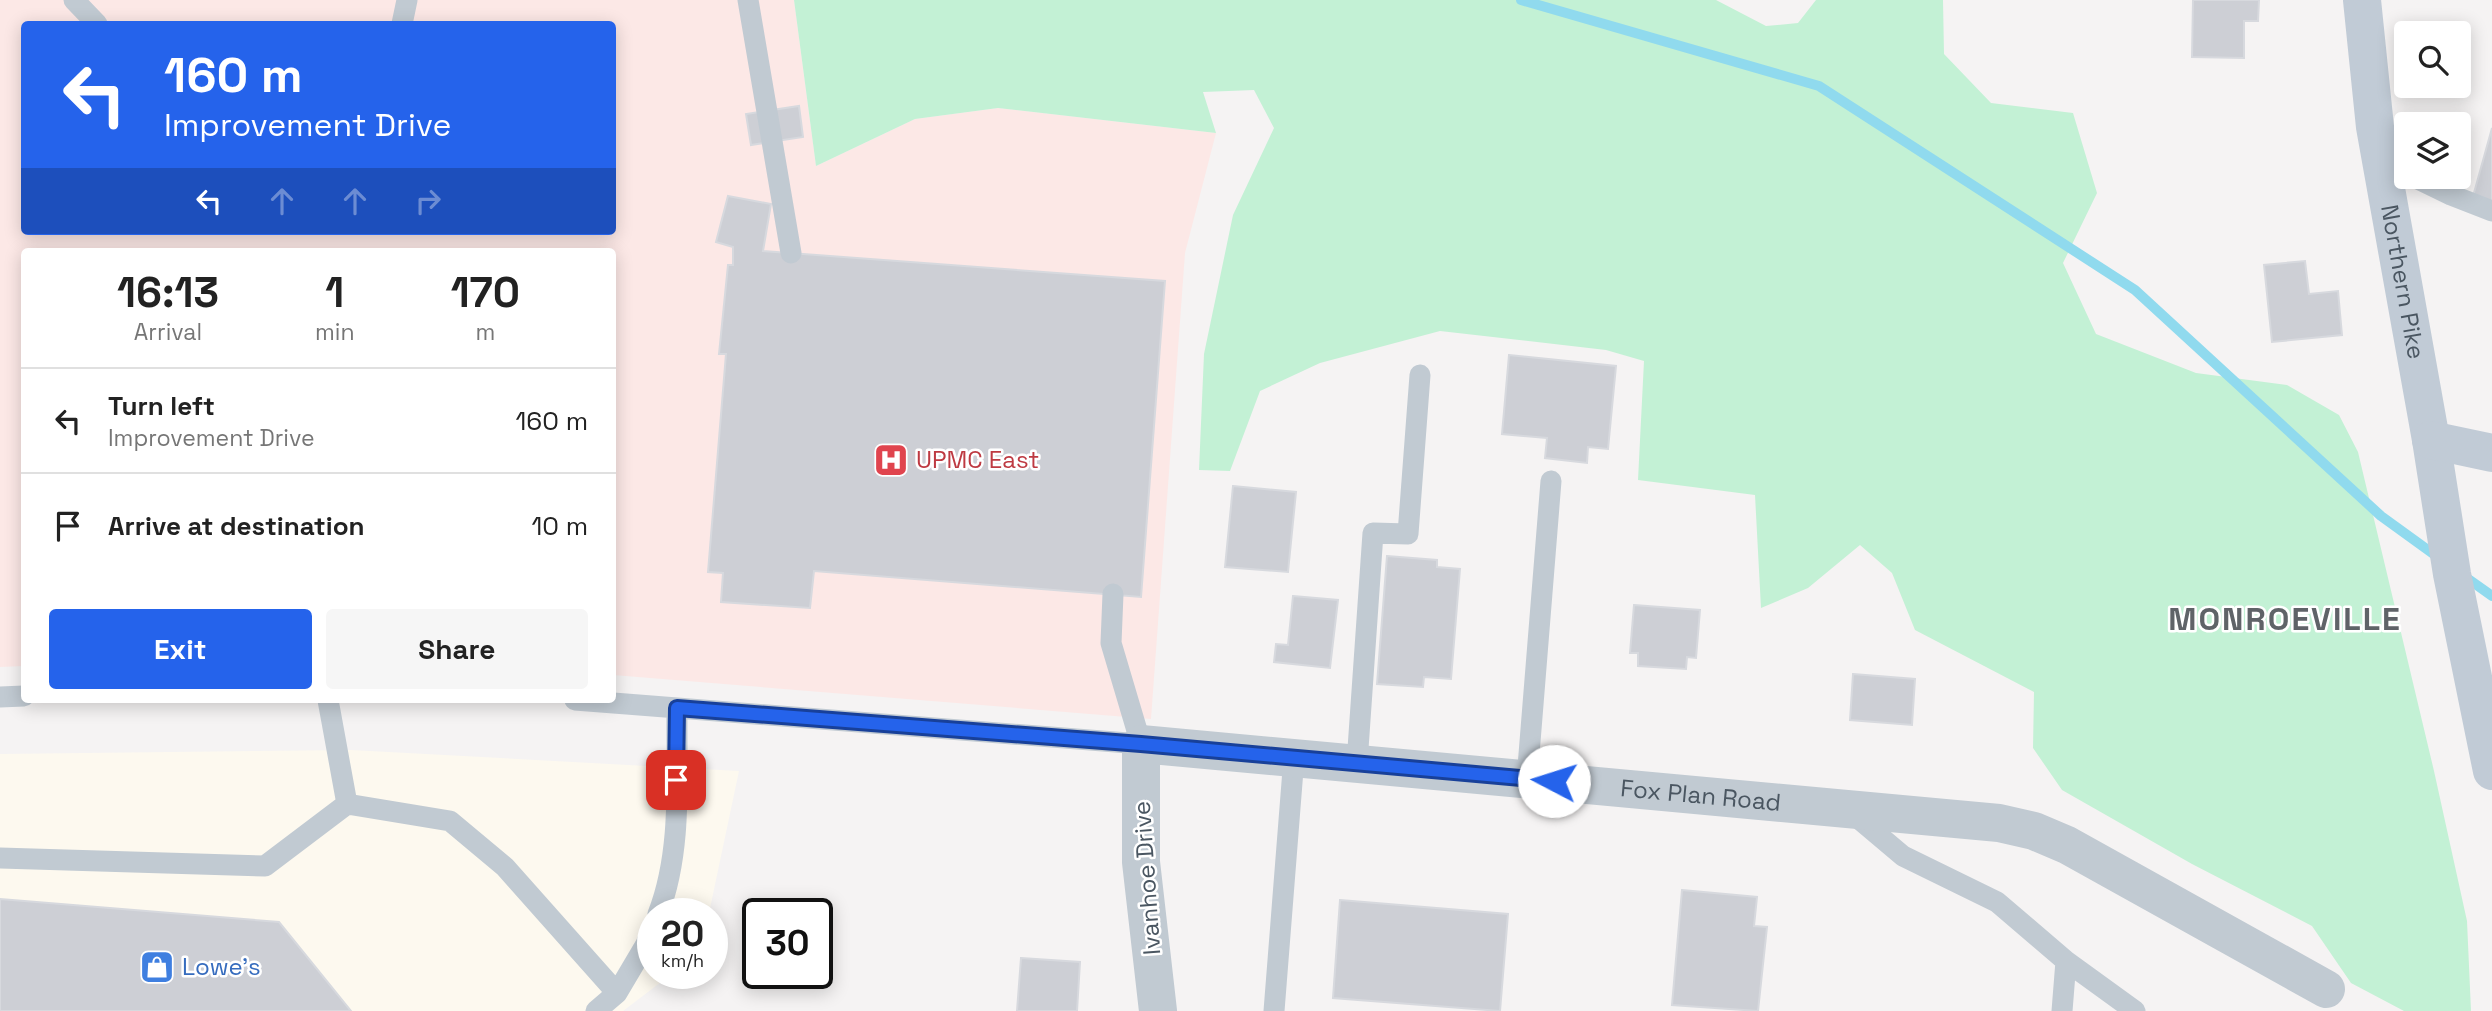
<!DOCTYPE html>
<style>
body{margin:0;font-family:"Space Grotesk",sans-serif;background:#f6f6f6;color:#222;height:100vh;display:flex;flex-direction:column;font-size:26px;white-space:nowrap}
*{box-sizing:border-box;margin:0}
p{font-size:23px;color:#767676}
.icon{flex:none;width:38px;height:38px;fill:none;stroke:currentColor;stroke-width:2;stroke-linecap:round;stroke-linejoin:round}
.map{position:relative;flex:1;overflow:hidden}
.side{position:absolute;left:21px;top:248px;width:595px;height:455px;display:flex;flex-direction:column;background:#fff;border-radius:7px;box-shadow:0 4px 18px #0003}
.side>*{flex:none}
.hud{position:absolute;left:21px;top:21px;width:595px;height:214px;border-radius:7px;box-shadow:0 4px 18px #0003;background:#2563eb;color:#fff;overflow:hidden}
.fabs{position:absolute;left:2394px;top:21px;display:grid;gap:14px}
.fabs a{display:grid;place-items:center;width:77px;height:77px;border-radius:7px;background:#fff;box-shadow:0 4px 18px #0003;font-size:35px}
.speed{position:absolute;left:637px;top:898px;display:flex;gap:14px;font-size:35px;font-weight:700;text-align:center}
.speed>*{display:grid;place-content:center;width:91px;height:91px;border-radius:50%;background:#fff;box-shadow:0 4px 18px #0003;line-height:1}
.speed small{font-size:18px;font-weight:400}
.speed .limit{border:4px solid #111;border-radius:10px;background:#fff;color:#111}
.pin{position:absolute;display:grid;place-items:center;width:60px;height:60px;color:#fff;margin:-30px;border-radius:14px;box-shadow:0 4px 10px #0006}
.me{position:absolute;width:77px;margin:-38px;rotate:275deg;stroke-linejoin:round;filter:drop-shadow(0 0 5px #0008)}
.turn{display:flex;align-items:center;gap:24px;height:147px;padding:0 28px;font-size:32px}
.turn .icon{width:91px;height:91px;stroke-width:2.5}
.turn b{display:block;font-size:49px;line-height:60px}
.lanes{display:flex;align-items:center;height:66px;padding:0 28px;background:#0003;justify-content:center;gap:35px;direction:ltr}
.lanes .off{opacity:.35}
.eta{display:flex;justify-content:space-evenly;align-items:center;height:119px;text-align:center}
.eta b{font-size:42px;font-weight:700;line-height:49px}
.button{display:flex;gap:14px;margin-top:auto;padding:14px 28px}
.button a{flex:1;height:80px;border-radius:7px;background:#2563eb;color:#fff;font-size:28px;font-weight:700;line-height:80px;text-align:center}
.button a+a{background:#f6f6f6;color:#222}
ul{padding:0;list-style:none}
li{display:flex;align-items:center;gap:21px;height:105px;padding:0 28px;border-top:2px solid #e0e0e0}
li div{flex:1}
li b{display:block;font-size:26px}
li em{font-style:normal}
.map>svg:first-child{display:block}
</style>
<div class="map">
<svg width="2492" height="1011" viewBox="0 0 2492 1011">
<rect width="100%" height="100%" fill="#f5f3f3"/>
<path fill="#fdf9ef" d="M351,750L739,771L709,913L653,914V973H673L623,1011H0V754Z"/>
<path fill="#fce8e6" fill-rule="evenodd" d="M0,0H794L816,166L915,119L998,108L1216,133L1185,253L1151,719L613,675L612,252H24V666L0,667ZM24,24H612V231H24Z"/>
<path fill="#c3f1d5" d="M794,0H1716L1766,26L1798,23L1816,0H1943L1944,54L1991,103L2073,113L2097,193L2063,263L2096,334L2196,373L2287,385L2339,415L2358,452L2434,771L2467,921L2471,1011H2404L2351,983L2312,926L2192,864L2062,790L2033,748L2034,692L1915,630L1892,573L1860,545L1808,588L1761,608L1755,495L1638,480L1644,361L1606,350L1440,331L1320,363L1260,391L1230,471L1199,470L1204,354L1233,215L1274,128L1254,90L1203,92L1216,133L998,108L915,119L816,166Z"/>
<g fill="none" stroke-linecap="round" stroke-linejoin="round">
<path stroke="#90daee" stroke-width="10" d="M1521,0L1819,86L2135,290L2381,516L2439,558
M2464,576L2492,596"/>
</g>
<path fill="#cdcfd5" stroke="#d7d9de" stroke-width="2" d="M2193,0H2259L2258,21H2244V58L2192,57Z
M799,106L803,137L751,145L746,114Z
M2492,128V206L2472,200Z
M728,196L771,204L763,251L1165,281L1141,597L814,571L810,608L721,602L723,573L708,572L726,354H719L728,265H733V247L716,242Z
M2305,261L2309,294L2338,291L2342,335L2272,342L2264,265Z
M1509,355L1616,366L1608,449L1588,447L1587,463L1545,458L1547,438L1502,434Z
M1233,486L1296,492L1288,572L1225,567Z
M1387,556L1437,560V567L1460,569L1451,679L1424,677L1423,687L1377,684Z
M1293,596L1338,600L1330,668L1274,662L1276,644L1288,645Z
M1634,605L1700,610L1696,658L1687,657L1686,669L1638,666V653H1630Z
M1853,674L1915,679L1912,725L1850,720Z
M1682,890L1757,897L1754,926L1767,927L1758,1011L1672,1005Z
M0,899L279,922L351,1011H0Z
M1340,900L1508,914L1500,1011L1333,998Z
M1021,958L1080,962L1077,1011H1017Z"/>
<g fill="none" stroke-linecap="round" stroke-linejoin="round">
<path stroke="#c1cad2" stroke-width="21" d="M74,0L97,24
M748,0L791,253
M402,24L407,0
M2414,177L2451,195L2492,211
M0,697L24,696
M575,700L1141,744L1111,643L1113,594
M1357,763L1373,533L1408,534L1420,375
M1527,779L1551,481
M347,804L450,821L505,867L617,993
M1852,813L1903,856L1997,902L2066,961L2062,1011
M0,858L265,866L347,804L328,700
M658,914C683,850 676,775 677,708
M2066,961L2135,1011
M596,1011L617,993L646,944L653,928
M1274,1011L1294,757"/>
<path stroke="#c1cad2" stroke-width="38" id="s1" d="M1158,1011L1141,862V744L1999,823L2034,831L2067,845L2326,989"/>
<g stroke="#c1cbd6" stroke-width="38">
<path id="s2" d="M2362,0L2375,127L2431,440L2452,574L2492,771"/>
<path d="M2431,440L2492,453"/>
</g>
</g>
<g fill="none" stroke-linecap="round" stroke-linejoin="round">
<g stroke="#184099" stroke-width="18">
<path id="route" d="M676,780L677,708L1141,744L1554,781"/>
</g>
<use href="#route" stroke="#2563eb" stroke-width="12"/>
</g>
<defs>
<g id="hospital-square" transform="scale(1.75)"><rect x="-9" y="-9" width="18" height="18" rx="4" fill="#e0444e" stroke="#fff"/><path d="M-5-5h3v3.5h4V-5h3V5h-3V1.5h-4V5h-3Z" fill="#fff"/></g>
<g id="shop-square" transform="scale(1.75)"><rect x="-9" y="-9" width="18" height="18" rx="4" fill="#3f7fe0" stroke="#fff"/><path d="M-5-2.5h2.3a2.7 3.5 0 0 1 5.4 0H5L5.5 6h-11ZM-1.5-2.5h3a1.5 2.3 0 0 0-3 0Z" fill="#fff"/></g>
</defs>
<g fill-rule="evenodd">
<use href="#hospital-square" x="891" y="460"/>
<use href="#shop-square" x="157" y="967"/>
</g>
<g text-anchor="middle" stroke-width="5" stroke-linejoin="round" paint-order="stroke">
<g font-size="24" fill="#4a5661" stroke="#fff">
<text dy="8" stroke="none"><textPath href="#s2" startOffset="285">Northern Pike</textPath></text>
<text dy="8" stroke="none"><textPath href="#s1" startOffset="830">Fox Plan Road</textPath></text>
<text transform="translate(1147 878) rotate(-94)" y="8">Ivanhoe Drive</text>
</g>
<g font-size="24" fill="#be3a42" stroke="#fff" text-anchor="start">
<text x="916" y="468">UPMC East</text>
</g>
<g font-size="24" fill="#366cbe" stroke="#fff" text-anchor="start">
<text x="182" y="975">Lowe's</text>
</g>
<g font-size="32" font-weight="bold" letter-spacing="2" fill="#5f6368" stroke="#fff">
<text x="2285" y="630">MONROEVILLE</text>
</g>
</g>
</svg>
<div class="fabs">
<a><svg class="icon" aria-label="search" viewBox="0 0 24 24"><circle cx="10" cy="10" r="6"/><path d="M15 15l6 6"/></svg></a>
<a><svg class="icon" aria-label="layers" viewBox="0 0 24 24"><path d="M12 4l9 5-9 5-9-5zM3 14l9 5 9-5"/></svg></a>
</div>
<div class="speed"><div>20<small>km/h</small></div><div class="limit">30</div></div>
<div class="pin" style="left:676px;top:780px;background:#d93025"><svg class="icon" aria-label="arrive" viewBox="0 0 24 24"><path d="M6 21V4h12l-3 4 3 4H6"/></svg></div>
<svg class="me" style="left:1554px;top:781px" viewBox="-20 -20 40 40"><circle r="19" fill="#fff"/><path d="M0-13L10 11 0 6-10 11z" fill="#2563eb"/></svg>
<div class="hud">
<div class="turn"><svg class="icon" aria-label="left" viewBox="0 0 24 24"><path d="M17 20v-9H6M10 6l-5 5 5 5"/></svg><div><b>160 m</b>Improvement Drive</div></div>
<div class="lanes"><svg class="icon" aria-label="left" viewBox="0 0 24 24"><path d="M17 20v-9H6M10 6l-5 5 5 5"/></svg><svg class="icon off" aria-label="ahead" viewBox="0 0 24 24"><path d="M12 20V5M6 11l6-6 6 6"/></svg><svg class="icon off" aria-label="ahead" viewBox="0 0 24 24"><path d="M12 20V5M6 11l6-6 6 6"/></svg><svg class="icon off" aria-label="right" viewBox="0 0 24 24"><path d="M7 20v-9h11M14 6l5 5-5 5"/></svg></div>
</div>
<section class="side">
<div class="eta">
<div><b>16:13</b><p>Arrival</p></div>
<div><b>1</b><p>min</p></div>
<div><b>170</b><p>m</p></div>
</div>
<ul>
<li><svg class="icon" aria-label="left" viewBox="0 0 24 24"><path d="M17 20v-9H6M10 6l-5 5 5 5"/></svg><div><b>Turn left</b><p>Improvement Drive</p></div><em>160 m</em></li>
<li><svg class="icon" aria-label="arrive" viewBox="0 0 24 24"><path d="M6 21V4h12l-3 4 3 4H6"/></svg><div><b>Arrive at destination</b></div><em>10 m</em></li>
</ul>
<div class="button"><a>Exit</a><a>Share</a></div>
</section>
</div>
